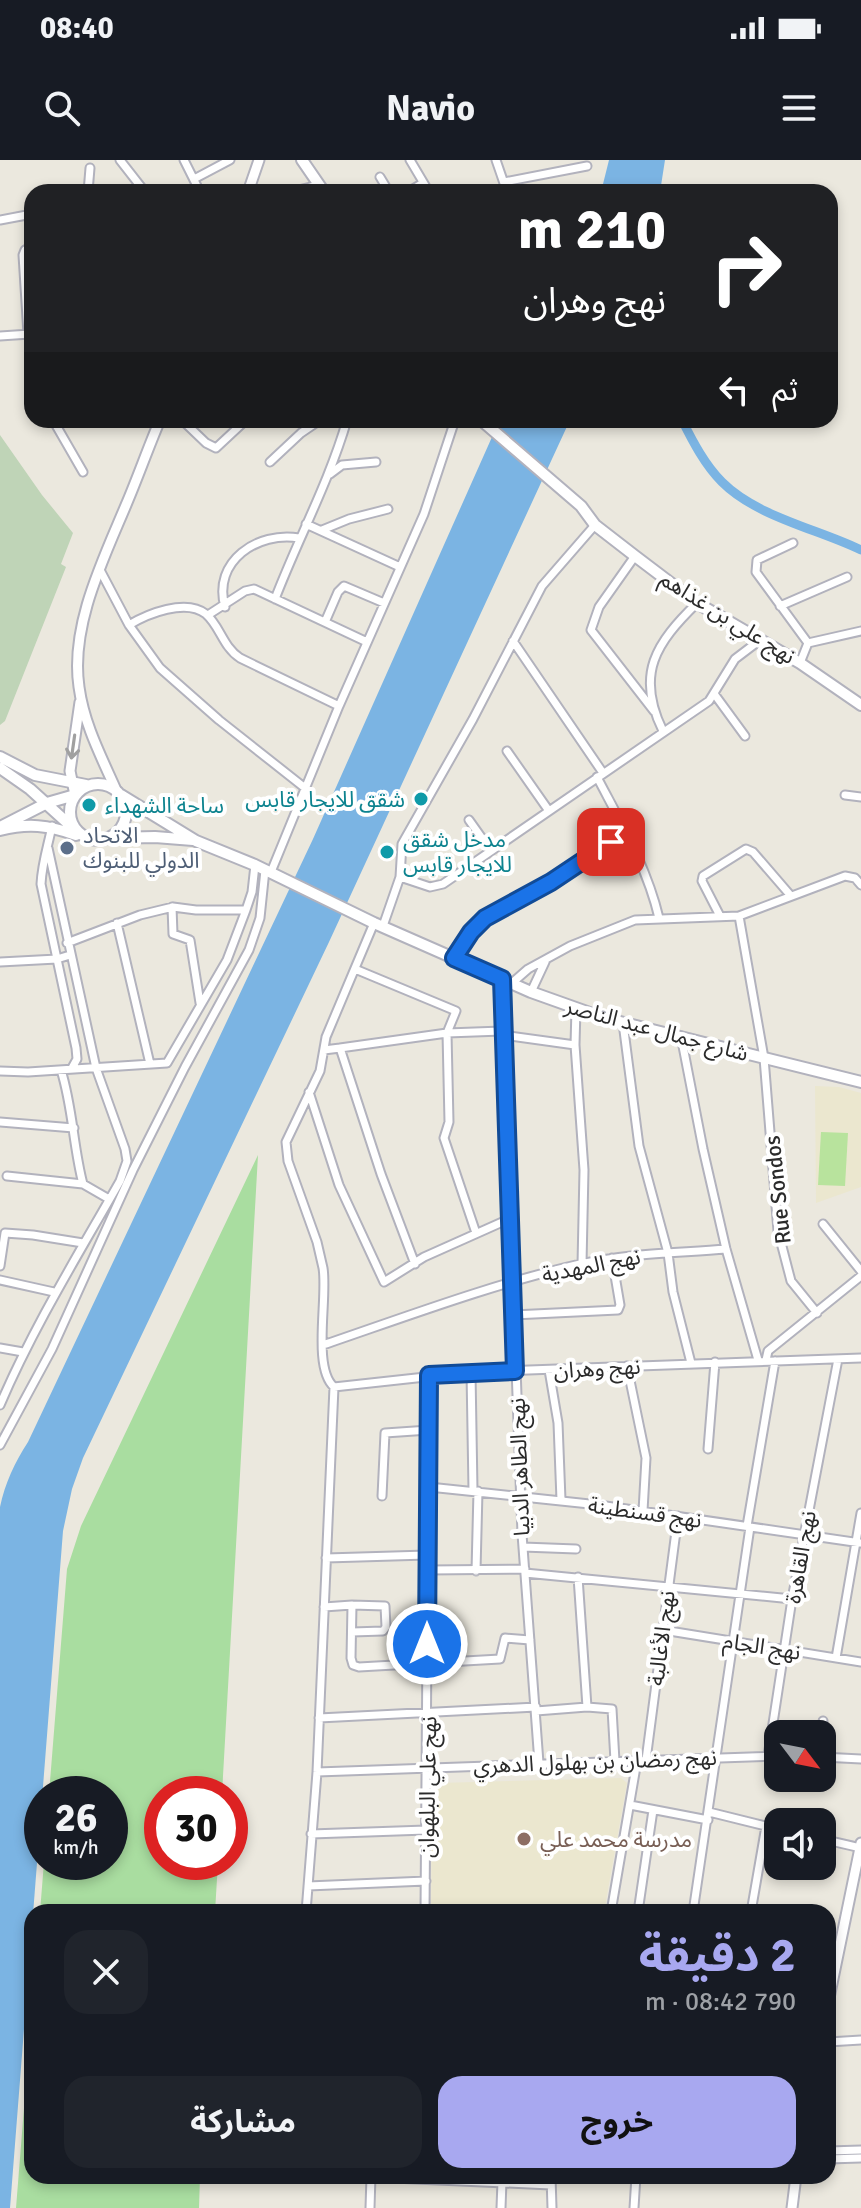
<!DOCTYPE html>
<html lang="ar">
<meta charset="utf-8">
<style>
body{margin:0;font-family:Signika,"Noto Sans Arabic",sans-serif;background:#20242c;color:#f1f3f6;direction:rtl;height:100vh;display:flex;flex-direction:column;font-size:30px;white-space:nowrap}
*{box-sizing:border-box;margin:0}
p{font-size:26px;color:#9ea1a6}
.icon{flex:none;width:44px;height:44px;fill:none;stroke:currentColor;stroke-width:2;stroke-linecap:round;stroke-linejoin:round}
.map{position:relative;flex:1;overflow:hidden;direction:ltr}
.side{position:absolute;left:24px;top:1744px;width:812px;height:280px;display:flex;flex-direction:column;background:#171b24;border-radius:24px;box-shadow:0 4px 12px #0003;direction:rtl}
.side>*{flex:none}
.guide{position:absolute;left:24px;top:24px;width:814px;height:244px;border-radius:24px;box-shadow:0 4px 12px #0003;direction:rtl;background:#202124;color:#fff;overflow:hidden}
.needle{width:52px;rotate:122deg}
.buttons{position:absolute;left:764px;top:1560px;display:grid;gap:16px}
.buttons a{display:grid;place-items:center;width:72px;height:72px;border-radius:16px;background:#171b24;box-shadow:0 4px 12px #0003;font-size:40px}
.speed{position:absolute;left:24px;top:1616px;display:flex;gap:16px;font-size:40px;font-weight:700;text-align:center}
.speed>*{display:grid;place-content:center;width:104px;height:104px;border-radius:50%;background:#171b24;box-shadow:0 4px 12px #0003;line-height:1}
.speed small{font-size:20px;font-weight:400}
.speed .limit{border:12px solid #d22;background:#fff;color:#111}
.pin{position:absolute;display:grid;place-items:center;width:68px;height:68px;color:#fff;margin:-34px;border-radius:16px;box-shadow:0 4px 12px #0006}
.me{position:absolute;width:88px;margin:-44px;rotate:0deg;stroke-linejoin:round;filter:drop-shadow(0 0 6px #0008)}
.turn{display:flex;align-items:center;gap:28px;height:168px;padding:0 40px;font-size:36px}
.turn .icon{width:104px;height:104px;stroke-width:2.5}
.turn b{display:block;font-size:56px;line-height:68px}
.then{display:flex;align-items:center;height:76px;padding:0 40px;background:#0003;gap:16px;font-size:30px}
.round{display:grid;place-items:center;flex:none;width:84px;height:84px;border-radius:24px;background:#20242c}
.head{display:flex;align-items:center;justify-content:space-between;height:136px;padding:0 40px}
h1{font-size:48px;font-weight:700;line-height:60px;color:#a8a8f0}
.primary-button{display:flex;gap:16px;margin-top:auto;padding:16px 40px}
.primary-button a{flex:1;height:92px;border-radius:24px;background:#a8a8f0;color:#111;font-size:32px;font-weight:700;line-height:92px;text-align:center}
.primary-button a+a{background:#20242c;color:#f1f3f6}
.status{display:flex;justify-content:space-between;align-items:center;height:56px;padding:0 40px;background:#171b24;direction:ltr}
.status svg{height:22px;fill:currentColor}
header{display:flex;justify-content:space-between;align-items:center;height:104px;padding:0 40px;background:#171b24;font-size:36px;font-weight:700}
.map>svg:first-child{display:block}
</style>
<div class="status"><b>08:40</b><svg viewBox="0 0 49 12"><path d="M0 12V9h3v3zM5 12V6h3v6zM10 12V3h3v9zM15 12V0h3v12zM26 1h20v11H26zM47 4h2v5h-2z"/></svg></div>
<header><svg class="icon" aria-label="menu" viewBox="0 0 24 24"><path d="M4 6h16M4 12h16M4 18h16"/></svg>Navio<svg class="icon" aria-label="search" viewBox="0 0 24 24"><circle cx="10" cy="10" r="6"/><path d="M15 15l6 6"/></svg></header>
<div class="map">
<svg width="861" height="2048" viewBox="0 0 861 2048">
<rect width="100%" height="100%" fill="#ebe8de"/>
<path fill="#ebe7cf" d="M815,926L839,927L861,933V1027L816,1043Z
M621,1618L627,1623L604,1752H431L432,1631L439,1623Z"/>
<path fill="#a9dda0" d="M258,995L222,1634H162V1702H218L215,1752H40L44,1702H110V1634H49L67,1409L81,1366Z
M32,1848V2016H200L199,2048H16Z"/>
<path fill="#bfd4b7" d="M0,275L42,335L73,373L61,404L66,407L5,561L0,565Z"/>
<path fill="#b8e39d" d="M821,972L848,973L845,1026L818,1025Z"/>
<path fill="#7bb4e3" d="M609,0H665L660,32H601Z
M502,260H570L329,782L83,1298L72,1329L63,1371L10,2048H0V1347C5,1323 15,1302 28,1282L313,679L492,277Z"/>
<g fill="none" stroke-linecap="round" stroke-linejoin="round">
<path stroke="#7bb4e3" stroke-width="9" d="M682,260C693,282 705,305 722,322C757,357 818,369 861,390"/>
<g stroke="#b2b2bd" stroke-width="11">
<path id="minor" d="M120,0L145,32
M184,0L200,32
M410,0L429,32
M496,0L507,32
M380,17L389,32
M194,19L230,0
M504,22L587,6
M88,32L90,8
M290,32L319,25
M408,32L423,23
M0,60L32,54
M28,174L23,95L25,90L32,86
M0,176L30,174
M53,260L83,312
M182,260L206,283L216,288L246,260
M270,302L301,273L320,260
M330,314L342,305L376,302
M306,364L400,407
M322,370L349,359L388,349
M793,383L757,400L756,412L808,483
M635,396L599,447L591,470L654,551
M100,410L129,465L160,508L219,560L305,628
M275,439C298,379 329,322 347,260
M780,446L847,417
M225,447C212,401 258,371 299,378
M208,455L245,431L254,429L367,482
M325,462L338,432L344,426L384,443
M129,465C147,454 186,438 206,454C220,466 223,487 240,498L339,546
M513,481L603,613
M800,503L808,483L861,471
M715,535L745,576
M663,571C635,514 656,483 697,443
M507,591L549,651
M597,617C621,663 647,707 659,758
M845,635L861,637
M469,660L491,691
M52,666C48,686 42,703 41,724L76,888L77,899L72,908
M271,712L339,546L424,354L455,260
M400,717L402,684L473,559L542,426L595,365
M172,747L173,774L190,780L200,843
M720,756L702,721L703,716L746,689L753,692L791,736
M739,756L764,898L778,1071L791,1121L817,1153
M117,763L150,904
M383,766L400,717L430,727L443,724L709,541L735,499L760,480
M67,783L140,755L173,747L196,750H246L252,732L255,705
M454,798C478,754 508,748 549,724C576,708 601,689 626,671
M0,802L57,799L70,795
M355,809L456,851L447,873L449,962L444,978L476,1073
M502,819L522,1374L539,1603
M512,823L528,809L570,786L635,760L739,756L845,716L855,718L861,725
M531,832L545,802
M576,848L575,885L584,1010L582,1104
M623,863L639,986L668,1093L673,1132L691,1203
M503,875L575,885
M681,876L703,989L726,1089L758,1200
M340,888L447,873L502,871
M324,890L340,888L381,1014L415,1104
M61,910C73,948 73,986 83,1024
M0,911L28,912L167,903L227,800L246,750
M309,932L339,1025L384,1122L424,1097L509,1059
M0,962L74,968
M7,1016L83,1024L109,1039
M823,1064L861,1111
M0,1106L5,1073L33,1075L83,1083
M0,1120L54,1132
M513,1155L618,1150L620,1145L612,1098
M323,1185C408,1156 493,1124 580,1104C628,1093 678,1093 726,1089
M0,1188L23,1192
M766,1200L768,1191L861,1116
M627,1206L646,1298L643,1351
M549,1210L558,1263L561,1340
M471,1212L473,1330
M334,1227L471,1212L861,1198
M0,1245C34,1166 78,1095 120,1021L127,1001L125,989L96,908L48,688
M0,1285L52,1189L133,1010L185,907L249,790L260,758L265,710
M708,1289L715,1202
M429,1327L599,1345L861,1383
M382,1336L385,1273L429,1270
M747,1366L775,1201
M523,1387L576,1389
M326,1398L427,1395
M428,1410L525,1409
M476,1411L478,1331
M525,1413L792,1439
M578,1417L587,1547
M324,1447L352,1445L351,1498L353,1505L359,1507L500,1499L505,1478L530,1480
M663,1470L861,1502
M352,1472L383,1471L386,1467L385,1446L352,1445
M836,1498L861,1353
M536,1551L587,1547L612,1549L615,1601
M319,1558L536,1547
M821,1574L823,1561
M768,1596L792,1439L838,1199
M822,1597L861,1599
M646,1600L678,1356
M317,1612L778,1596
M630,1645L708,1660
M709,1652L778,1669
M311,1674L426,1670
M822,1679L861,1688
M308,1726L426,1721
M306,1752L317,1612L334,1227C312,1208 328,1137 323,1108L317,1082L288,1001L286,982L320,911L326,877L374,763
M425,1752L429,1215
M611,1752L637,1601
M638,1752L653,1650
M693,1752L750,1367
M751,1752L766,1666
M828,1882L861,1880
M828,1991L861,1990
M828,1999L861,1998
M551,2016L552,2048
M371,2017L551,2025
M370,2048L371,2016
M501,2048L502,2021
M634,2048L636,2016"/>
</g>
<g stroke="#b2b2bd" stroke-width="13">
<path id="tertiary" d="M248,32L259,0
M116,630C101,596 84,564 79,527C70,466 103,400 126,345C138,317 148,288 160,260
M75,635L70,611L80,542
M828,1843L861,1683
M792,2048L796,2016"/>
</g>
<g stroke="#b2b2bd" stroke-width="14">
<path id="secondary" d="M302,0L324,32
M481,260L581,346L595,365L635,396L697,443L800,503L861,545
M0,597L35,615L86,625
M0,608L30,629L72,667
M70 652a28 28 0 1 1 56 0a28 28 0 1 1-56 0Z
M121,635L196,681L255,705L374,763L531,832L604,858L861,922
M0,667L47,643L75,635
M0,670C28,663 48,665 76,675
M111,678L155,677L193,680"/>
</g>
<use href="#minor" stroke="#fff" stroke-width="7"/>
<use href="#tertiary" stroke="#fff" stroke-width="9"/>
<use href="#secondary" stroke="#fff" stroke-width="10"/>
</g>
<defs><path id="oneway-shaft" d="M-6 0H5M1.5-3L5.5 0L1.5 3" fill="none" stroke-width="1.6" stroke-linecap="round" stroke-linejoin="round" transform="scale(2)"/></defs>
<use stroke="#a0a0a0" href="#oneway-shaft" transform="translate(73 587) rotate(98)"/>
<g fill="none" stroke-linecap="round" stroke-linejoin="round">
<g stroke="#114b97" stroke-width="20">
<path id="route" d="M427,1484L429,1215L515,1211L502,819L454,798L471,772L485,758L551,722L611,682"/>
</g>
<use href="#route" stroke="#1a73e8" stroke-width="14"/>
</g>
<g fill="#0f9aa8" stroke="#fff" stroke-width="3">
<circle cx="421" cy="639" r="8"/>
<circle cx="89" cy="645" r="8"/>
<circle cx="387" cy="692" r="8"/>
</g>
<circle fill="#5c6f8a" stroke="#fff" stroke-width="3" cx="67" cy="688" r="8"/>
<circle fill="#8d6e63" stroke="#fff" stroke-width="3" cx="524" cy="1679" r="8"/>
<g text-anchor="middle" stroke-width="8" stroke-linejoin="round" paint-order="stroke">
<g font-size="22" fill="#2b2b2b" stroke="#fff">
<text transform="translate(728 457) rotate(32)" y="8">نهج علي بن غذاهم</text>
<text transform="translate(657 869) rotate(15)" y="8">شارع جمال عبد الناصر</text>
<text transform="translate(777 1030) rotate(-96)" y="8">Rue Sondos</text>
<text transform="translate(591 1105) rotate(-11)" y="8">نهج المهدية</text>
<text transform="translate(597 1208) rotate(-3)" y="8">نهج وهران</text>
<text transform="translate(519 1307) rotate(-92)" y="8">نهج الطاهر الدبيا</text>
<text transform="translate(645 1352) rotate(8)" y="8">نهج قسنطينة</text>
<text transform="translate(800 1397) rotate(-80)" y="8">نهج القاهرة</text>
<text transform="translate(661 1478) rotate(-83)" y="8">نهج الأغالبة</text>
<text transform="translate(762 1486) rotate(9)" y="8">نهج الجام</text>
<text transform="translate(595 1601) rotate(-2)" y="8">نهج رمضان بن بهلول الدهري</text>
<text transform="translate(427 1627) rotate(-89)" y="8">نهج علي البلهوان</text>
</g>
<g font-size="22" fill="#0d838f" stroke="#fff" text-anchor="start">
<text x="405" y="647" text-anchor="end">شقق للايجار قابس</text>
<text x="105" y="653">ساحة الشهداء</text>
<text x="403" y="687">مدخل شقق<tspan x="403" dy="25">للايجار قابس</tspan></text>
</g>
<g font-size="22" fill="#4e5e75" stroke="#fff" text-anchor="start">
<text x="83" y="683">الاتحاد<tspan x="83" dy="25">الدولي للبنوك</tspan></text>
</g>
<g font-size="22" fill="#785e54" stroke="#fff" text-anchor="start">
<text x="540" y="1687">مدرسة محمد علي</text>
</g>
</g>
</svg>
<div class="buttons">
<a><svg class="needle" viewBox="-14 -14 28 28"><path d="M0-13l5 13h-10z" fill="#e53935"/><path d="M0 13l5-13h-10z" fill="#9ea1a6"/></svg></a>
<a><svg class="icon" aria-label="sound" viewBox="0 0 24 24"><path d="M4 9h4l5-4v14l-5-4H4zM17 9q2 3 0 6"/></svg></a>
</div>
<div class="speed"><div>26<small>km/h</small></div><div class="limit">30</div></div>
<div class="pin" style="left:611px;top:682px;background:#d93025"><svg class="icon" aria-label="arrive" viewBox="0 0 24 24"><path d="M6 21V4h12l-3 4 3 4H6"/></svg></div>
<svg class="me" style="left:427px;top:1484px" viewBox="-20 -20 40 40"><circle r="17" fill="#1a73e8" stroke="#fff" stroke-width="3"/><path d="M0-11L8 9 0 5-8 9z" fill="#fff"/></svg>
<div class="guide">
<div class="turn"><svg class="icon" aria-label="right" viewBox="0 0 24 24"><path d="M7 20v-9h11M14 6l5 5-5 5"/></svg><div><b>210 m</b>نهج وهران</div></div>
<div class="then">ثم<svg class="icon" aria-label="left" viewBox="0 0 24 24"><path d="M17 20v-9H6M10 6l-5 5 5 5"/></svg></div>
</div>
<section class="side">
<div class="head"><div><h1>2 دقيقة</h1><p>790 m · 08:42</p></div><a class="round"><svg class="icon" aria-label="close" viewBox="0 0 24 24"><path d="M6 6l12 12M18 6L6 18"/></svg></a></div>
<div class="primary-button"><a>خروج</a><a>مشاركة</a></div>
</section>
</div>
